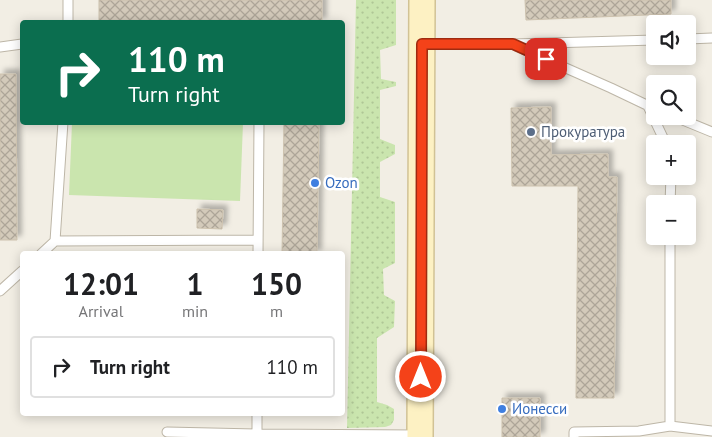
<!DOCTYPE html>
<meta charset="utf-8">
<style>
body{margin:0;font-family:"PT Sans",sans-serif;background:#f2f2f2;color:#202124;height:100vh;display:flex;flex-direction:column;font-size:19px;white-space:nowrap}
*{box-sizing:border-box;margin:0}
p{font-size:16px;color:#757577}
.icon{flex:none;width:28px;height:28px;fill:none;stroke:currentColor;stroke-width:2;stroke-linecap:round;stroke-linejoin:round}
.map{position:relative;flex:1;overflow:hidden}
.details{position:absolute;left:20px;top:251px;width:325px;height:165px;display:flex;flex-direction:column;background:#fff;border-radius:5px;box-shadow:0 2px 12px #0003}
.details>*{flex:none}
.top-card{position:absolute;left:20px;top:20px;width:325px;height:105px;border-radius:5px;box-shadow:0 2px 12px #0003;background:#0b6e4f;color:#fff;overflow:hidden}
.buttons{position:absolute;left:646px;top:15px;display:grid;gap:10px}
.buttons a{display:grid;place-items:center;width:50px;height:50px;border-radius:5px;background:#fff;box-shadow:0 2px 12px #0003;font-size:25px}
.pin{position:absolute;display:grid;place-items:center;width:42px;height:42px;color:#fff;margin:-21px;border-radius:10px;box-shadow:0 2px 8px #0006}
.me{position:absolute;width:55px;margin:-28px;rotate:0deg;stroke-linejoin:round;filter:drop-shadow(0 0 4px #0008)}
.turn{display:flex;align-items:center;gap:18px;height:105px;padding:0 25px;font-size:22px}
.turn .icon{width:65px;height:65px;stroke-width:2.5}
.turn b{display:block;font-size:35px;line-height:42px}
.eta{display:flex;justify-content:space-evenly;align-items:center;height:85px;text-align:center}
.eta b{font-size:30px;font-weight:700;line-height:35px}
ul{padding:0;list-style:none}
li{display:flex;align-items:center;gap:15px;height:62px;margin:0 10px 8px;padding:0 15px;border:2px solid #e0e0e0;border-radius:5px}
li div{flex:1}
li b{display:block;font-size:19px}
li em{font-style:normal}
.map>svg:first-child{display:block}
</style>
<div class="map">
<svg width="712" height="437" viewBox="0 0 712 437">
<defs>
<pattern id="grass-dots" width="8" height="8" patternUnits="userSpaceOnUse" patternTransform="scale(1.25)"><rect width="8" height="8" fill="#cae5ae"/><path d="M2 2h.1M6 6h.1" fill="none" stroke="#afc696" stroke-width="1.8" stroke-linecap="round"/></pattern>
<pattern id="building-cross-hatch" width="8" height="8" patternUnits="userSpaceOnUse" patternTransform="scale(1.25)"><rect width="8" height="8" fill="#d3caba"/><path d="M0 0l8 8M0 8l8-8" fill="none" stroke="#ada598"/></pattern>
<filter id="shadow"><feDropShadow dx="4.5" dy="-4.5" stdDeviation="2.5" flood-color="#0004"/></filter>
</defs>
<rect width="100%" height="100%" fill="#f2eee4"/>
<path fill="url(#grass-dots)" d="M356,0H396V45L380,50L381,79L396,82V86L380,90V139L395,145V154L380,162V197L395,202V263L383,269L384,295L395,301L394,327L377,338V402L387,405L394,409V420L391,425L385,427L347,428Z"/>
<path fill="#cae5ae" d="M72,123H243L240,201L69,195Z"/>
<path fill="url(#building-cross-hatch)" stroke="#cdc2ae" filter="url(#shadow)" d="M99,0H322V22H99Z
M525,0H671V14L526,20Z
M0,74H16L17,240H0Z
M551,107V155L608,154V177H617L614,398H576L578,186H512L511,108Z
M284,122H319L317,254H282Z
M197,209L223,210L222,229L197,228Z
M502,398H540V437H502Z"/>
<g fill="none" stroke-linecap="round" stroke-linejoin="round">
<g stroke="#bdb6a7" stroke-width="11">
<path id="lane" d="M68,22V0
M688,39L712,38
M423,44H513L655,40
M516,46L611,88L655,109
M0,47L22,44
M648,106L666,144
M673,116L712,132
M670,204L671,176
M55,241L258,240
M41,254L55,241L63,122
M258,254L259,122
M0,291L22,271
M670,426V236
M167,432L257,434L418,435
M257,437V414
M574,437V432L639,431L670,426L712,431"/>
</g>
<g stroke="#d1c295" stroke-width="28">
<path id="secondary" d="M420,437L422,0"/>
</g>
<use href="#lane" stroke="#fff" stroke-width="9"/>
<use href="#secondary" stroke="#fdf1c3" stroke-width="25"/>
</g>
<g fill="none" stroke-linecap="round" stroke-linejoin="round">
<g stroke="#9f2b10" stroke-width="12">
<path id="route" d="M421,377L422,44H513L546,59"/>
</g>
<use href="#route" stroke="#f44219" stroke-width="9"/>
</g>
<circle fill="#5c6f8a" stroke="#fff" stroke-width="2" cx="531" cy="132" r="5"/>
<g fill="#3f7fe0" stroke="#fff" stroke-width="2">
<circle cx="315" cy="183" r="5"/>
<circle cx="502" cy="409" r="5"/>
</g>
<g text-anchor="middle" stroke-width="5" stroke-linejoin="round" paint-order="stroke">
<g font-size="15" fill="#4e5e75" stroke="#fff" text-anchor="start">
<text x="541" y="137">Прокуратура</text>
</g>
<g font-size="15" fill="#366cbe" stroke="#fff" text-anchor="start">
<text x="325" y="188">Ozon</text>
<text x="512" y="414">Ионесси</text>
</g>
</g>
</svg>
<div class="buttons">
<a><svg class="icon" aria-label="sound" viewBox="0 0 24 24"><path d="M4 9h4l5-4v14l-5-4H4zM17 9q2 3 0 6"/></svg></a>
<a><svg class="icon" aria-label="search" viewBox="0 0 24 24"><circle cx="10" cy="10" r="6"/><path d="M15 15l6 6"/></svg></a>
<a>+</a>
<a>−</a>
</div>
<div class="pin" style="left:546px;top:59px;background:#d93025"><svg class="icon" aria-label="arrive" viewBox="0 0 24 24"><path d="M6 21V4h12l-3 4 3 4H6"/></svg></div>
<svg class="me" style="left:421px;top:377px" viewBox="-20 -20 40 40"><circle r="17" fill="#f44219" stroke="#fff" stroke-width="3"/><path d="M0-11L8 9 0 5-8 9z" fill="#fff"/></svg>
<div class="top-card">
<div class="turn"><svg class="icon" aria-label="right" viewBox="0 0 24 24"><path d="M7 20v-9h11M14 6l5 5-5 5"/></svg><div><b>110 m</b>Turn right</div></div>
</div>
<section class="details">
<div class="eta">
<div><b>12:01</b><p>Arrival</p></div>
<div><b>1</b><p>min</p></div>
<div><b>150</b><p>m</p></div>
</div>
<ul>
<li><svg class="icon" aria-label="right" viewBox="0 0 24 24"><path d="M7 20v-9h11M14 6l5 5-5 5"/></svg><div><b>Turn right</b></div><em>110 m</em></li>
</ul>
</section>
</div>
